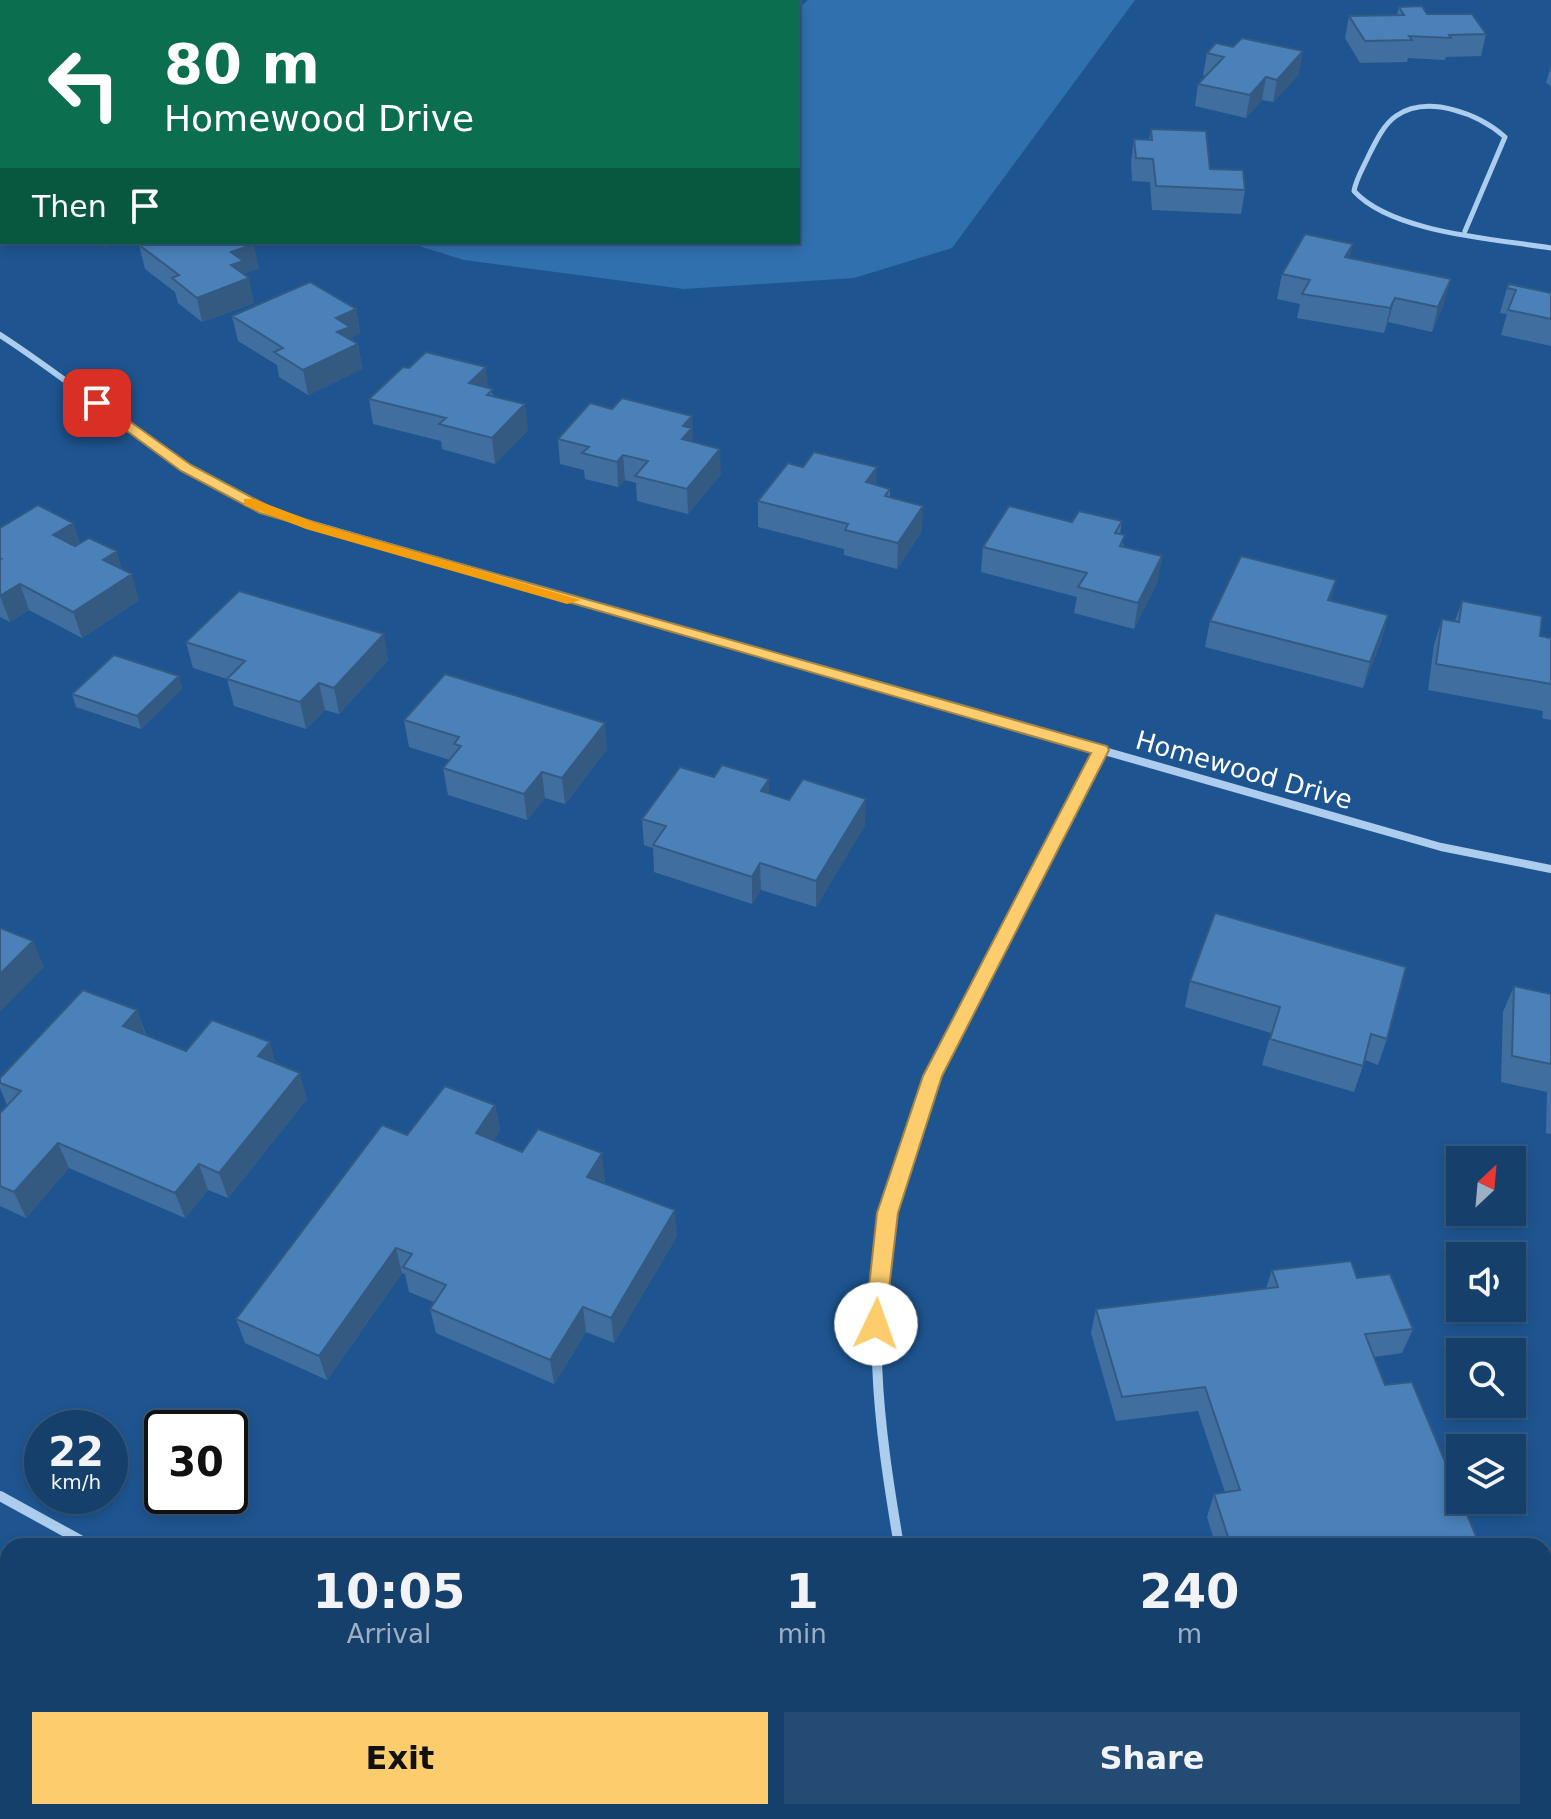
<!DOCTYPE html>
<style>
body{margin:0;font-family:"DejaVu Sans",sans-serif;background:#234b74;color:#f1f3f6;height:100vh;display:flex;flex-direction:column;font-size:30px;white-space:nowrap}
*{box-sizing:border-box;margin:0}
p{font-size:26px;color:#9eafc2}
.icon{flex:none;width:44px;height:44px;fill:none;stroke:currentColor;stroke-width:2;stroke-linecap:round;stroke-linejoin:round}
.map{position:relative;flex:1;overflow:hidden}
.sheet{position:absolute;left:0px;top:1538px;width:1552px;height:282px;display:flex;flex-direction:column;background:#16406c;border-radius:24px 24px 0 0;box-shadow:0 4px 12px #0003,0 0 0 2px #35597f}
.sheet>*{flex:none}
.banner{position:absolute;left:0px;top:0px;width:800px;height:244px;box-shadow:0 4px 12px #0003,0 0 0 2px #35597f;background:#0b6e4f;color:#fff;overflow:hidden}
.needle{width:52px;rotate:26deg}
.buttons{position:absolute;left:1446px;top:1146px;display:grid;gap:16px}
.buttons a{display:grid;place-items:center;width:80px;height:80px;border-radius:0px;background:#16406c;box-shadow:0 4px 12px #0003,0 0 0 2px #35597f;font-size:40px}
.speed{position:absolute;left:24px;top:1410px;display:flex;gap:16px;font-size:40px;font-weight:700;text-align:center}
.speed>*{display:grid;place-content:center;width:104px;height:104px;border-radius:50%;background:#16406c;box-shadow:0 4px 12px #0003,0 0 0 2px #35597f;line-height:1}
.speed small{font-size:20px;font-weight:400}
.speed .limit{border:4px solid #111;border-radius:12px;background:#fff;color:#111}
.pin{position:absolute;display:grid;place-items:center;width:68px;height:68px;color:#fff;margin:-34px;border-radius:16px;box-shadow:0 4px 12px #0006}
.me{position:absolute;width:88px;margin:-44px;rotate:3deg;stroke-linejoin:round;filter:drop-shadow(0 0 6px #0008)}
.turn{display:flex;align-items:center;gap:28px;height:168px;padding:0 32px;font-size:36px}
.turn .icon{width:104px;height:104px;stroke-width:2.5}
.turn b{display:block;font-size:56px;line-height:68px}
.then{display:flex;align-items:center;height:76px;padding:0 32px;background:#0003;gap:16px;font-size:30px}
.eta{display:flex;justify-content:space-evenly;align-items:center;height:136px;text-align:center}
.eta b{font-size:48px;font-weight:600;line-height:56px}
.cta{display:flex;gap:16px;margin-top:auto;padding:16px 32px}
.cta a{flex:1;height:92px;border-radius:0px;background:#fccc6d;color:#111;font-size:32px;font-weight:600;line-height:92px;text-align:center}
.cta a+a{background:#234b74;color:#f1f3f6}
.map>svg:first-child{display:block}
</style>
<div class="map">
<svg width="1551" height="1819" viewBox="0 0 1551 1819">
<rect width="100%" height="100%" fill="#1e5590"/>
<path fill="#3170ae" d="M0,0H626L640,2H2V96Z
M808,0H1135L952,248L854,278L684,289L464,260L406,242H798V9Z"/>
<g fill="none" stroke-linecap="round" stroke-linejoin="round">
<path stroke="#adcdee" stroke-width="5" d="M1465,231L1505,137C1479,114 1428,94 1396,116C1383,125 1375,143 1368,157C1363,168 1356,179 1354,191C1392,233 1496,239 1551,248"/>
<path stroke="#adcdee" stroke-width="6" d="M0,335C93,395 173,472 278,514L915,697"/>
<path stroke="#adcdee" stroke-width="8" d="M908,695L1441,847L1551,869
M896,1192C938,1034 1027,894 1101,750"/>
<path stroke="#adcdee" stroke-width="10" d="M896,1190C863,1314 878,1421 899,1546
M0,1496L91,1546
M951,1812L953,1819"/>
</g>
<path fill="#406f9f" d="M1399,7L1427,14L1486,34L1481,56L1446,57L1445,60L1408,58L1407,62L1360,63L1345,38L1349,16L1397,15Z
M1207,53L1299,74L1273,102L1262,100L1246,118L1195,106L1198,84L1206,76L1203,75Z
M1551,66V86L1546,83Z
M1151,129L1210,169L1245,190L1241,214L1152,210L1150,182L1132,181L1131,162L1134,139L1149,140Z
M139,245L259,268L245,273L254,303L202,322L178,303L175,292L145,269Z
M1349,258L1444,303L1432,332L1388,322L1384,333L1297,318L1300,304L1277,299L1282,274Z
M1507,288L1551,293V346L1501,335L1507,314L1500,313Z
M356,309L360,333L352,337L353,341L358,344L362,369L308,395L279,377L277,365L238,341L232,316Z
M489,388L494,397L528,430L495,464L442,449L441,441L373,424L369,399Z
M612,409L692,416V442L721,474L688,514L637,501L636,483L625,480L618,487L585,479L584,470L560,464L558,439Z
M876,485L890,489V497L922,531L897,569L844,555V549L758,527V501Z
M1122,521L1120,534L1124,547L1162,556L1157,582L1134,629L1074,613L1077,597L981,572L983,547L1072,522Z
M73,523L80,544L122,569L139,600L82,638L29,610L10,622L0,617V528Z
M1331,601L1388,615L1381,641L1363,688L1205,647L1210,621Z
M1462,601L1540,636L1551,638V720L1542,718L1543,711L1428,690L1434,645L1442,619L1455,621Z
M186,642L388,660L339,714L325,710L306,729L234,706L227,679L193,668Z
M179,676L182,689L141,729L76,707L72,694Z
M404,720L607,749L565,804L545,798L527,820L448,795L443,768L450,760L409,747Z
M769,794L865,825L816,907L761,890L752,904L654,872L653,848L644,845L642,819Z
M1215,913L1387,1039L1378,1065L1365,1060L1354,1092L1262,1065L1271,1033L1185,1007L1190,981Z
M1514,986L1551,994V1134L1546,1133L1547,1092L1501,1082L1503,1012Z
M137,1010L146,1035L186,1051L276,1063L307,1099L228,1198L208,1190L185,1218L69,1168L26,1218L0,1206V1113L7,1105L0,1088V1078Z
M495,1105L500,1131L493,1140L522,1152L605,1179L603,1183L677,1236L614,1343L586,1332L554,1384L436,1333L430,1309L434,1302L409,1292L405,1274L402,1273L327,1380L245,1343L236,1319L407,1135Z
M1272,1270L1357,1278L1413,1329L1402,1353L1374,1357L1385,1385L1480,1546H1216L1207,1517L1214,1494L1225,1492L1198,1411L1116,1421L1091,1333L1096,1309L1266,1288Z
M1227,1812H1544L1549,1819H1229Z"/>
<path fill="#345a82" d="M1303,51L1299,74L1273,102L1277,80Z
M1266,77L1262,100L1246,118L1250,95Z
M2,157V184H0V158Z
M102,242H120L104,248Z
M254,244L259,268L245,273L247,279L249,278L254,303L202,322L197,298L231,265V252Z
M1353,244L1347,268L1345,257Z
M1451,279L1444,303L1432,332L1438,307Z
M1395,298L1388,322L1384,333L1390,308Z
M356,309L360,333L352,337L353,346L358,344L362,369L308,395L303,370L336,318Z
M486,367L489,392L469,383Z
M525,404L528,430L495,464L492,438Z
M692,416L693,441L692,442L682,439L683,426Z
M720,449L721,474L688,514L687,489Z
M623,455L625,480L618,487L617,462Z
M877,467L876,493L866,482Z
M923,506L922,531L897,569L898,543Z
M73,523L81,548L53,535Z
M117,551L124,577L103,560Z
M1162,556L1157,582L1134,629L1138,603Z
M132,574L139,600L82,638L73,612Z
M1336,580L1330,605L1328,600Z
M20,584L29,610L10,622L0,596Z
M1388,615L1381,641L1363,688L1370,662Z
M384,634L388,660L339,714L334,688Z
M179,676L182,689L141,729L137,716Z
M319,683L325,710L306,729L300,702Z
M605,723L607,749L565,804L562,778Z
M542,772L545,798L527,820L524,794Z
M769,779V806L761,791Z
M866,799L865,825L816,907V881Z
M760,863L761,890L752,904V877Z
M33,941L44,967L0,1012V974Z
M137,1010L146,1037L123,1026Z
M270,1042L277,1068L258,1056Z
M300,1073L307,1099L228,1198L219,1173Z
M495,1105L500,1131L480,1159L476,1133Z
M58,1143L69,1168L26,1218L14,1192Z
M602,1153L605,1179L590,1202L587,1177Z
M199,1164L208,1190L185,1218L175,1193Z
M675,1210L677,1236L614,1343L611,1318Z
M396,1248L402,1273L327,1380L319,1356Z
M583,1307L586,1332L554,1384L550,1360Z"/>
<path fill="#4a81b9" stroke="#345a82" stroke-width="2" d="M1422,6L1427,14H1472L1486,34L1449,35L1451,38L1409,36L1412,40L1365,41L1349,16L1404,15L1399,7Z
M1242,38L1303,51L1277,80L1266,77L1250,95L1198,84L1224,57L1207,53L1216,43L1233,47Z
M0,112L2,113V157L0,158Z
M1151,129L1206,131L1210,169L1243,170L1245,190L1156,186L1153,159L1136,158L1134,139L1152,140Z
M1305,234L1353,244L1345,257L1451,279L1438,307L1395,298L1390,308L1302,294L1310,280L1282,274Z
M148,242H252L254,244L231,252L243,261L231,265L249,278L197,298L172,278L179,275L139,245Z
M310,282L356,309L336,318L350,327L337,332L358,344L303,370L274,352L283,348L232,316Z
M1509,284L1551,293V319L1508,310L1516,290L1507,288Z
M426,352L486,367L469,383L493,389L487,395L525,404L492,438L439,424L446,418L369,399L403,367L409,368Z
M622,398L692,416L683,426L692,428L682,439L720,449L687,489L635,476L648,461L623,455L617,462L582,453L589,447L558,439L590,403L612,409Z
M814,452L877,467L866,482L890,489L885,496L923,506L898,543L845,530L848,524L758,501L788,463L803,467Z
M38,505L73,523L53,535L75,546L89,538L117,551L103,560L132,574L73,612L20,584L0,596V560L1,559H0V528Z
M1009,506L1072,522L1079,511L1122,521L1115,533L1125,535L1120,546L1162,556L1138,603L1078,587L1087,573L983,547Z
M1241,556L1336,580L1328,600L1388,615L1370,662L1210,621Z
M239,591L384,634L334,688L319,683L300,702L227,679L245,661L186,642Z
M1462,601L1542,616L1540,636L1551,638V684L1436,664L1442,619L1459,622Z
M114,655L179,676L137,716L72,694Z
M445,674L605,723L562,778L542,772L524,794L443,768L461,746L454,744L459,737L404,720Z
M722,765L769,779L761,791L789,800L803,779L866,799L816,881L760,863L752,877L653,845L666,826L642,819L680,767L714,777Z
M1215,913L1406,967L1387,1039L1371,1034L1363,1066L1270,1039L1280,1007L1190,981Z
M0,928L33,941L0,974Z
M1514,986L1551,994V1064L1512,1056Z
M83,990L137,1010L123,1026L186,1051L212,1020L270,1042L258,1056L300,1073L219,1173L199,1164L175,1193L58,1143L14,1192L0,1186V1113L21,1091L0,1083V1078Z
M445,1086L495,1105L476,1133L522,1152L538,1129L602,1153L587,1177L675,1210L611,1318L583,1307L550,1360L430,1309L446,1285L403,1267L412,1254L396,1248L319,1356L236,1319L382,1125L407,1135Z
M1351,1261L1357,1278L1390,1274L1413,1329L1365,1334L1385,1385L1412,1382L1480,1546H1231L1214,1494L1240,1490L1205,1387L1122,1397L1096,1309L1278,1287L1272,1270Z
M1544,1807L1549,1819H1244L1242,1812H1544Z"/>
<path fill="#fccc6d" stroke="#a48547" stroke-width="2" d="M97,398L191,465L270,507L316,523L1107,746L1109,750L942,1076L898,1213L884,1331H868L865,1324L877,1213L923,1076L1091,753L260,513L181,471L93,406L91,403Z"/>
<path fill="#f59e0b" d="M244,499H254L316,523L581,600L567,604L306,529L244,505Z"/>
<g text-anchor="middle" stroke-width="8" stroke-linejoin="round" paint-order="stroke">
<g font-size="26" fill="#fff" stroke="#1e5590">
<text transform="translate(1244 770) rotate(16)" y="9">Homewood Drive</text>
</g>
</g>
</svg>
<div class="buttons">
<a><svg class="needle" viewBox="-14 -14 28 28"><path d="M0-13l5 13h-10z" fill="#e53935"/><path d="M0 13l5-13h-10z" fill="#9eafc2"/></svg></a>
<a><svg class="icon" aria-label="sound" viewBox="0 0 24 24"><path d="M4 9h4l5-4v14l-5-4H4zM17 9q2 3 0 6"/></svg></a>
<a><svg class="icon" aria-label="search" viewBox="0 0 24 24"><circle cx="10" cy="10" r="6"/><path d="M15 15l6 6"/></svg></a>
<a><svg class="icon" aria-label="layers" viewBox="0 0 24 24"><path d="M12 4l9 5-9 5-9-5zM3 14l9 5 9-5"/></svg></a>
</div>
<div class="speed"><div>22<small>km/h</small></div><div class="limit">30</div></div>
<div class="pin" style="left:97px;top:403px;background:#d93025"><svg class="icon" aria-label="arrive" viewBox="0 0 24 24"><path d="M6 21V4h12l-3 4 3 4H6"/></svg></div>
<svg class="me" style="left:876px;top:1324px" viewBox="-20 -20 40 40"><circle r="19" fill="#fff"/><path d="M0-13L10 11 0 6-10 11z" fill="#fccc6d"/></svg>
<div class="banner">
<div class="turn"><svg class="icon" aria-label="left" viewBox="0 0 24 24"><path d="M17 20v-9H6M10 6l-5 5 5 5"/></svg><div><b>80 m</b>Homewood Drive</div></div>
<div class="then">Then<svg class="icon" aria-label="arrive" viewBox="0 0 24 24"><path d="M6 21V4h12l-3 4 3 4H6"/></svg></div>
</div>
<section class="sheet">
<div class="eta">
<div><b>10:05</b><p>Arrival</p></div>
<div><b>1</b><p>min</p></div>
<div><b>240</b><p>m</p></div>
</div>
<div class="cta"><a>Exit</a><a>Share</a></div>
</section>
</div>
